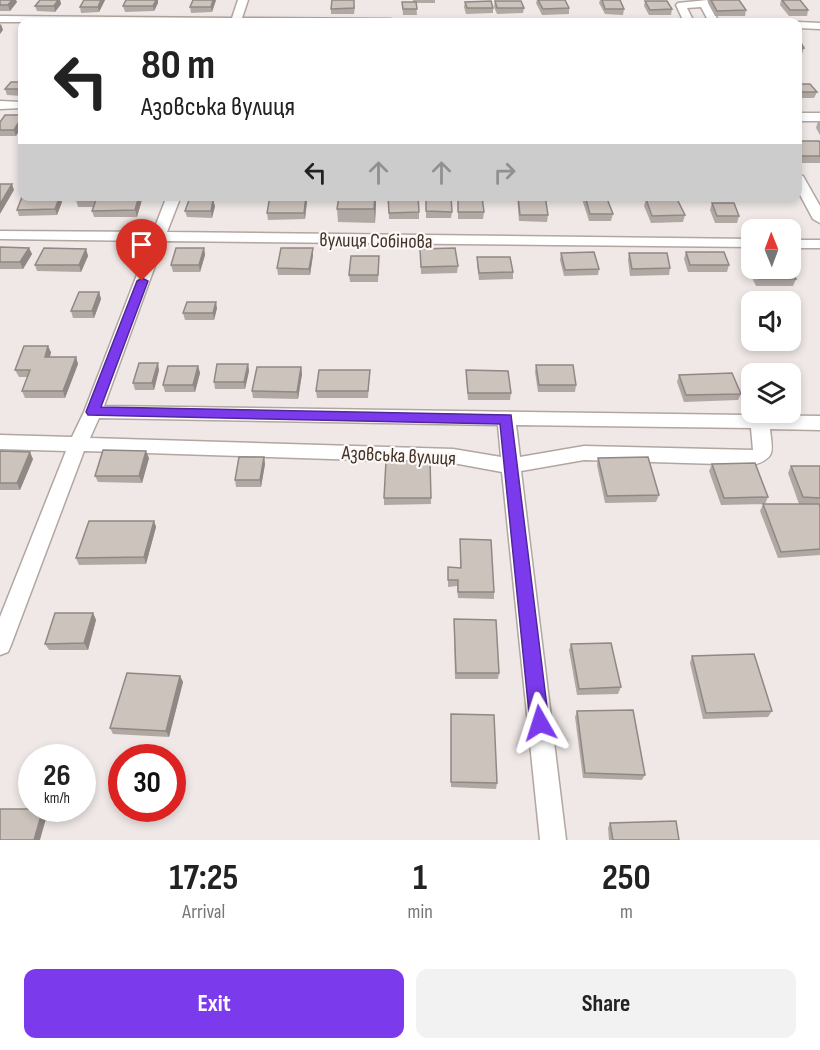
<!DOCTYPE html>
<meta charset="utf-8">
<style>
body{margin:0;font-family:"Sofia Sans Condensed",sans-serif;background:#f2f2f2;color:#222;height:100vh;display:flex;flex-direction:column;font-size:22px;white-space:nowrap}
*{box-sizing:border-box;margin:0}
p{font-size:20px;color:#767676}
.icon{flex:none;width:33px;height:33px;fill:none;stroke:currentColor;stroke-width:2;stroke-linecap:round;stroke-linejoin:round}
.map{position:relative;height:840px;overflow:hidden}
.sheet{display:flex;flex-direction:column;background:#fff;flex:1}
.sheet>*{flex:none}
.guide{position:absolute;left:18px;top:18px;width:784px;height:183px;border-radius:12px;box-shadow:0 3px 9px #0003;background:#fff;color:#222;overflow:hidden}
.needle{width:39px;rotate:359deg}
.tools{position:absolute;left:741px;top:219px;display:grid;gap:12px}
.tools a{display:grid;place-items:center;width:60px;height:60px;border-radius:12px;background:#fff;box-shadow:0 3px 9px #0003;font-size:30px}
.speed{position:absolute;left:18px;top:744px;display:flex;gap:12px;font-size:30px;font-weight:700;text-align:center}
.speed>*{display:grid;place-content:center;width:78px;height:78px;border-radius:50%;background:#fff;box-shadow:0 3px 9px #0003;line-height:1}
.speed small{font-size:15px;font-weight:400}
.speed .limit{border:9px solid #d22;background:#fff;color:#111}
.pin{position:absolute;display:grid;place-items:center;width:51px;height:51px;color:#fff;margin:-62px -26px;border-radius:50% 50% 50% 0;rotate:-45deg;box-shadow:0 0 6px #0007}
.pin .icon{rotate:45deg}
.me{position:absolute;width:66px;margin:-33px;rotate:354deg;stroke-linejoin:round;filter:drop-shadow(0 0 4px #0008)}
.turn{display:flex;align-items:center;gap:21px;height:126px;padding:0 24px;font-size:27px}
.turn .icon{width:78px;height:78px;stroke-width:2.5}
.turn b{display:block;font-size:42px;line-height:51px}
.lanes{display:flex;align-items:center;height:57px;padding:0 24px;background:#0003;justify-content:center;gap:30px;direction:ltr}
.lanes .off{opacity:.35}
.eta{display:flex;justify-content:space-evenly;align-items:center;height:102px;text-align:center}
.eta b{font-size:36px;font-weight:700;line-height:42px}
.button{display:flex;gap:12px;margin-top:auto;padding:12px 24px}
.button a{flex:1;height:69px;border-radius:12px;background:#7c3aed;color:#fff;font-size:24px;font-weight:700;line-height:69px;text-align:center}
.button a+a{background:#f2f2f2;color:#222}
.map>svg:first-child{display:block}
</style>
<div class="map">
<svg width="820" height="840" viewBox="0 0 820 840">
<rect width="100%" height="100%" fill="#efe8e6"/>
<g fill="none" stroke-linecap="round" stroke-linejoin="round">
<g stroke="#b1a6a0" stroke-width="3">
<path id="minor" d="M238,0H248L242,18L391,19L396,22H0V16L232,18Z
M707,0L719,22H709L701,7L687,8L694,22H684L676,5L678,3Z
M796,22H798L820,23V29L798,28V22Z
M0,101L22,102V108L0,109Z
M798,113H820V121H798Z
M798,175L803,176L820,206V223L813,219L798,191Z
M167,196H181L167,232L752,239V247L164,241L104,406L820,416V430L770,429C772,450 777,458 753,465L584,460L521,471L566,840H540L502,472L453,463L84,451L11,645L8,652L0,655V617L66,451L0,449V435L72,437L84,412L150,241L0,239V231L153,232ZM99,418L498,425L501,457L453,449L90,438ZM516,425L751,428L753,450L584,446L520,457Z
M790,240H820V248H790Z"/>
</g>
<use href="#minor" fill="#fff" fill-rule="evenodd"/>
</g>
<path fill="#b0a8a3" d="M0,0L17,2L10,11H0Z
M40,0H60L61,4L55,12L37,11L35,6Z
M84,0H105L99,12L81,13L80,7Z
M126,0H158V3L154,11L125,12L123,6Z
M193,0H216L212,12L191,13L190,7Z
M413,0H435V3H416L417,15H403L402,2H413Z
M537,0H565L569,8V14L542,15L536,3Z
M600,0H620L624,9L623,15L605,14L599,3Z
M709,0H739L746,10L745,16H715L708,3Z
M781,0H800L808,10L807,16H789L780,5Z
M495,1L524,8L523,13L497,14L494,7Z
M645,1L672,9L671,15H649L644,6Z
M465,2L493,8V13L466,14L464,7Z
M355,6L354,14H331V9Z
M798,43L804,48L802,54H798Z
M22,82V96L7,95L5,89Z
M798,84L817,92L814,98H798Z
M22,115L16,136H0V122Z
M818,121H820V135L816,128Z
M798,141L820,143V163H798Z
M143,196L137,217H94L92,211L93,207H78L76,200Z
M339,196H376L375,223L338,222L337,209Z
M388,196L419,212V219H389Z
M426,196L452,212L451,218H426Z
M517,196H545L548,215L547,222L519,221Z
M581,196H606L613,214L611,221H589Z
M458,197L484,212L483,219H458Z
M646,199L685,215L683,222L651,223L644,206Z
M307,201L305,219L268,220L267,213Z
M62,202L57,215L19,216L17,210Z
M712,203L739,216L737,223H715L710,210Z
M215,206L212,218L187,217L185,211Z
M0,247L29,248L32,254L23,269H0Z
M204,248L205,255L200,272H173L171,265Z
M86,249L88,256L81,272L37,271L35,265Z
M420,249L458,266L457,273L421,274Z
M686,252L729,265L727,272H688L684,259Z
M561,253L599,269L598,275L564,276L560,260Z
M629,253L670,268L669,275L630,276L628,260Z
M313,255L310,275H278L277,268Z
M379,256L378,282H350L349,275Z
M477,257L513,272V279L479,280L477,264Z
M747,257H752V268H790L796,279L793,286H756L745,263Z
M99,292L101,299L94,318H73L71,311Z
M217,308L214,320H185L183,313Z
M51,352L50,357H76L78,364L65,398H25L22,391L28,377H19L15,370Z
M248,364L249,371L245,389H215L214,382Z
M536,365L576,385L575,392H538L535,372Z
M198,366L200,373L195,392H165L163,385Z
M301,367L302,374L298,399L253,398L252,391Z
M159,370L154,390H135L133,383Z
M370,370L368,398H317L316,391Z
M466,370L511,393L510,400H468L466,377Z
M679,375L741,394L738,400L684,402L677,382Z
M0,451L33,459L20,490H0Z
M264,457L265,464L261,487H236L235,480Z
M149,458L142,483L98,482L95,476Z
M598,458L659,495L656,502L605,503L597,465Z
M712,464L768,497L765,504L721,505L709,471Z
M791,466H820V504H819L820,507V555L778,558L760,511L763,504H799L788,473Z
M384,498H431V504L384,505Z
M154,521L156,527L146,564L79,565L76,558Z
M460,539L494,592V599L458,598L457,586L448,587V567L460,568Z
M93,613L96,620L88,650H49L45,644Z
M454,619L499,673L498,679H455Z
M571,644L621,687L618,694L577,695L569,650Z
M692,656L772,711L768,717L703,719L690,663Z
M180,676L183,682L169,737L113,734L110,728Z
M577,711L645,775L642,780L583,778L575,717Z
M451,714L497,783L496,789L451,787Z
M610,823L679,840H609L608,828Z"/>
<path fill="#908884" d="M12,0H16L17,2L10,11L8,5Z
M58,0H60L61,4L55,12L54,6Z
M101,0H105L99,12L98,7Z
M156,0H158V3L154,11L153,6Z
M213,0H216L212,12L211,7Z
M1,24L3,30L0,34V25Z
M22,117V126L16,136L14,130Z
M12,184L14,190L0,214V204Z
M60,196L62,202L57,215L55,209Z
M139,196H143L137,217L135,210Z
M306,196L307,201L305,219L304,213Z
M375,196L376,205L375,223L374,209Z
M213,200L215,206L212,218L211,211Z
M29,248L32,254L23,269L20,262Z
M204,248L205,255L200,272L199,265Z
M313,248V255L310,275L309,269Z
M86,249L88,256L81,272L79,265Z
M99,292L101,299L94,318L92,311Z
M216,302L217,308L214,320L213,313Z
M48,346L51,352L48,364L45,357Z
M76,357L78,364L65,398L63,391Z
M158,363L159,370L154,390L152,383Z
M248,364L249,371L245,389L244,382Z
M198,366L200,373L195,392L193,385Z
M301,367L302,374L298,399L297,392Z
M146,451L149,458L142,483L139,476Z
M30,452L33,459L20,490L17,483Z
M264,457L265,464L261,487L260,480Z
M154,521L156,527L146,564L144,557Z
M93,613L96,620L88,650L84,643Z
M180,676L183,682L169,737L166,731Z
M43,809L47,815L40,840H34Z"/>
<path fill="#cdc3bd" stroke="#908884" stroke-width="1.5" d="M0,0H12L8,5H0Z
M40,0H58L54,6H35Z
M84,0H101L98,7H80Z
M126,0H156L153,6H123Z
M193,0H213L211,7H190Z
M332,0H354V8L331,9Z
M538,0H565L569,8L543,9Z
M602,0H620L624,9H605Z
M711,0H739L746,10L717,11Z
M782,0H800L808,10H790Z
M491,1L493,8H467L465,2Z
M495,1H521L524,8H497Z
M645,1H667L672,9L650,10Z
M402,2H416L417,9H403Z
M798,43H801L804,48H798Z
M11,82H22V89H5Z
M798,84H810L817,92H798Z
M5,115H22V117L14,130H0V122Z
M798,141H819L820,143V156H799L798,154Z
M0,184H12L0,204Z
M60,196L55,209L17,210L22,197Z
M78,196H139L135,210L92,211L96,200H76Z
M270,196H306L304,213H267Z
M339,196H375L374,209H337Z
M388,196H418L419,212L389,213Z
M426,196H451L452,212L426,211Z
M518,196H545L548,215H520Z
M585,196H606L613,214H590Z
M458,197H482L484,212H458Z
M646,199H677L685,215L652,216Z
M189,200H213L211,211H185Z
M712,203H734L739,216H717Z
M0,247L29,248L20,262H0Z
M44,248L86,249L79,265H35Z
M176,248H204L199,265H171Z
M281,248H313L309,269L277,268Z
M455,248L458,266L421,267L420,249Z
M594,252L599,269L565,270L561,253Z
M686,252H724L729,265H690Z
M629,253H667L670,268L632,269Z
M351,256H379L378,275H349Z
M477,257H510L513,272L479,273Z
M747,257H752V265Z
M753,268H790L796,279H759Z
M79,292H99L92,311H71Z
M187,302H216L213,313H183Z
M24,346H48L45,357H76L63,391H22L30,370H15Z
M139,363H158L152,383H133Z
M217,364H248L244,382H214Z
M536,365H573L576,385H539Z
M168,366H198L193,385H163Z
M257,367H301L297,392L252,391Z
M319,370H370L368,391H316Z
M466,370L508,371L511,393H468Z
M732,373L741,394L686,395L679,375Z
M103,450L146,451L139,476H95Z
M0,451L30,452L17,483H0Z
M239,457H264L260,480H235Z
M648,457L659,495L607,496L598,458Z
M386,461H430L431,498H384Z
M755,463L768,497L724,498L712,464Z
M791,466H820V498L803,497Z
M763,504H819L820,507V549L781,552Z
M89,521H154L144,557L76,558Z
M460,539L491,540L494,592H458V580H448V567L461,568Z
M55,613H93L84,643L45,644Z
M454,619L496,620L499,673H456Z
M611,643L621,687L579,689L571,644Z
M754,654L772,711L706,713L692,656Z
M127,673L180,676L166,731L110,728Z
M633,710L645,775L585,773L577,711Z
M451,714L494,715L497,783L451,782Z
M0,809H43L34,840H0Z
M676,821L679,840H613L610,823Z"/>
<path fill="#7c3aed" stroke="#51269a" stroke-width="1.5" d="M142,278L148,281L101,407L511,415L549,723L546,729L540,732L533,729L530,723L500,424L88,415L86,412L137,281Z"/>
<g text-anchor="middle" stroke-width="4.5" stroke-linejoin="round" paint-order="stroke">
<g font-size="20" fill="#433123" stroke="#fbf8f7">
<text transform="translate(376 240) rotate(1)" y="7">вулиця Собінова</text>
<text transform="translate(399 455) rotate(3)" y="7">Азовська вулиця</text>
</g>
</g>
</svg>
<div class="tools">
<a><svg class="needle" viewBox="-14 -14 28 28"><path d="M0-13l5 13h-10z" fill="#e53935"/><path d="M0 13l5-13h-10z" fill="#767676"/></svg></a>
<a><svg class="icon" aria-label="sound" viewBox="0 0 24 24"><path d="M4 9h4l5-4v14l-5-4H4zM17 9q2 3 0 6"/></svg></a>
<a><svg class="icon" aria-label="layers" viewBox="0 0 24 24"><path d="M12 4l9 5-9 5-9-5zM3 14l9 5 9-5"/></svg></a>
</div>
<div class="speed"><div>26<small>km/h</small></div><div class="limit">30</div></div>
<div class="pin" style="left:142px;top:281px;background:#d93025"><svg class="icon" aria-label="arrive" viewBox="0 0 24 24"><path d="M6 21V4h12l-3 4 3 4H6"/></svg></div>
<svg class="me" style="left:540px;top:723px" viewBox="-20 -20 40 40"><path d="M0-17L14 15 0 8-14 15z" fill="#7c3aed" stroke="#fff" stroke-width="4"/></svg>
<div class="guide">
<div class="turn"><svg class="icon" aria-label="left" viewBox="0 0 24 24"><path d="M17 20v-9H6M10 6l-5 5 5 5"/></svg><div><b>80 m</b>Азовська вулиця</div></div>
<div class="lanes"><svg class="icon" aria-label="left" viewBox="0 0 24 24"><path d="M17 20v-9H6M10 6l-5 5 5 5"/></svg><svg class="icon off" aria-label="ahead" viewBox="0 0 24 24"><path d="M12 20V5M6 11l6-6 6 6"/></svg><svg class="icon off" aria-label="ahead" viewBox="0 0 24 24"><path d="M12 20V5M6 11l6-6 6 6"/></svg><svg class="icon off" aria-label="right" viewBox="0 0 24 24"><path d="M7 20v-9h11M14 6l5 5-5 5"/></svg></div>
</div>
</div>
<section class="sheet">
<div class="eta">
<div><b>17:25</b><p>Arrival</p></div>
<div><b>1</b><p>min</p></div>
<div><b>250</b><p>m</p></div>
</div>
<div class="button"><a>Exit</a><a>Share</a></div>
</section>
